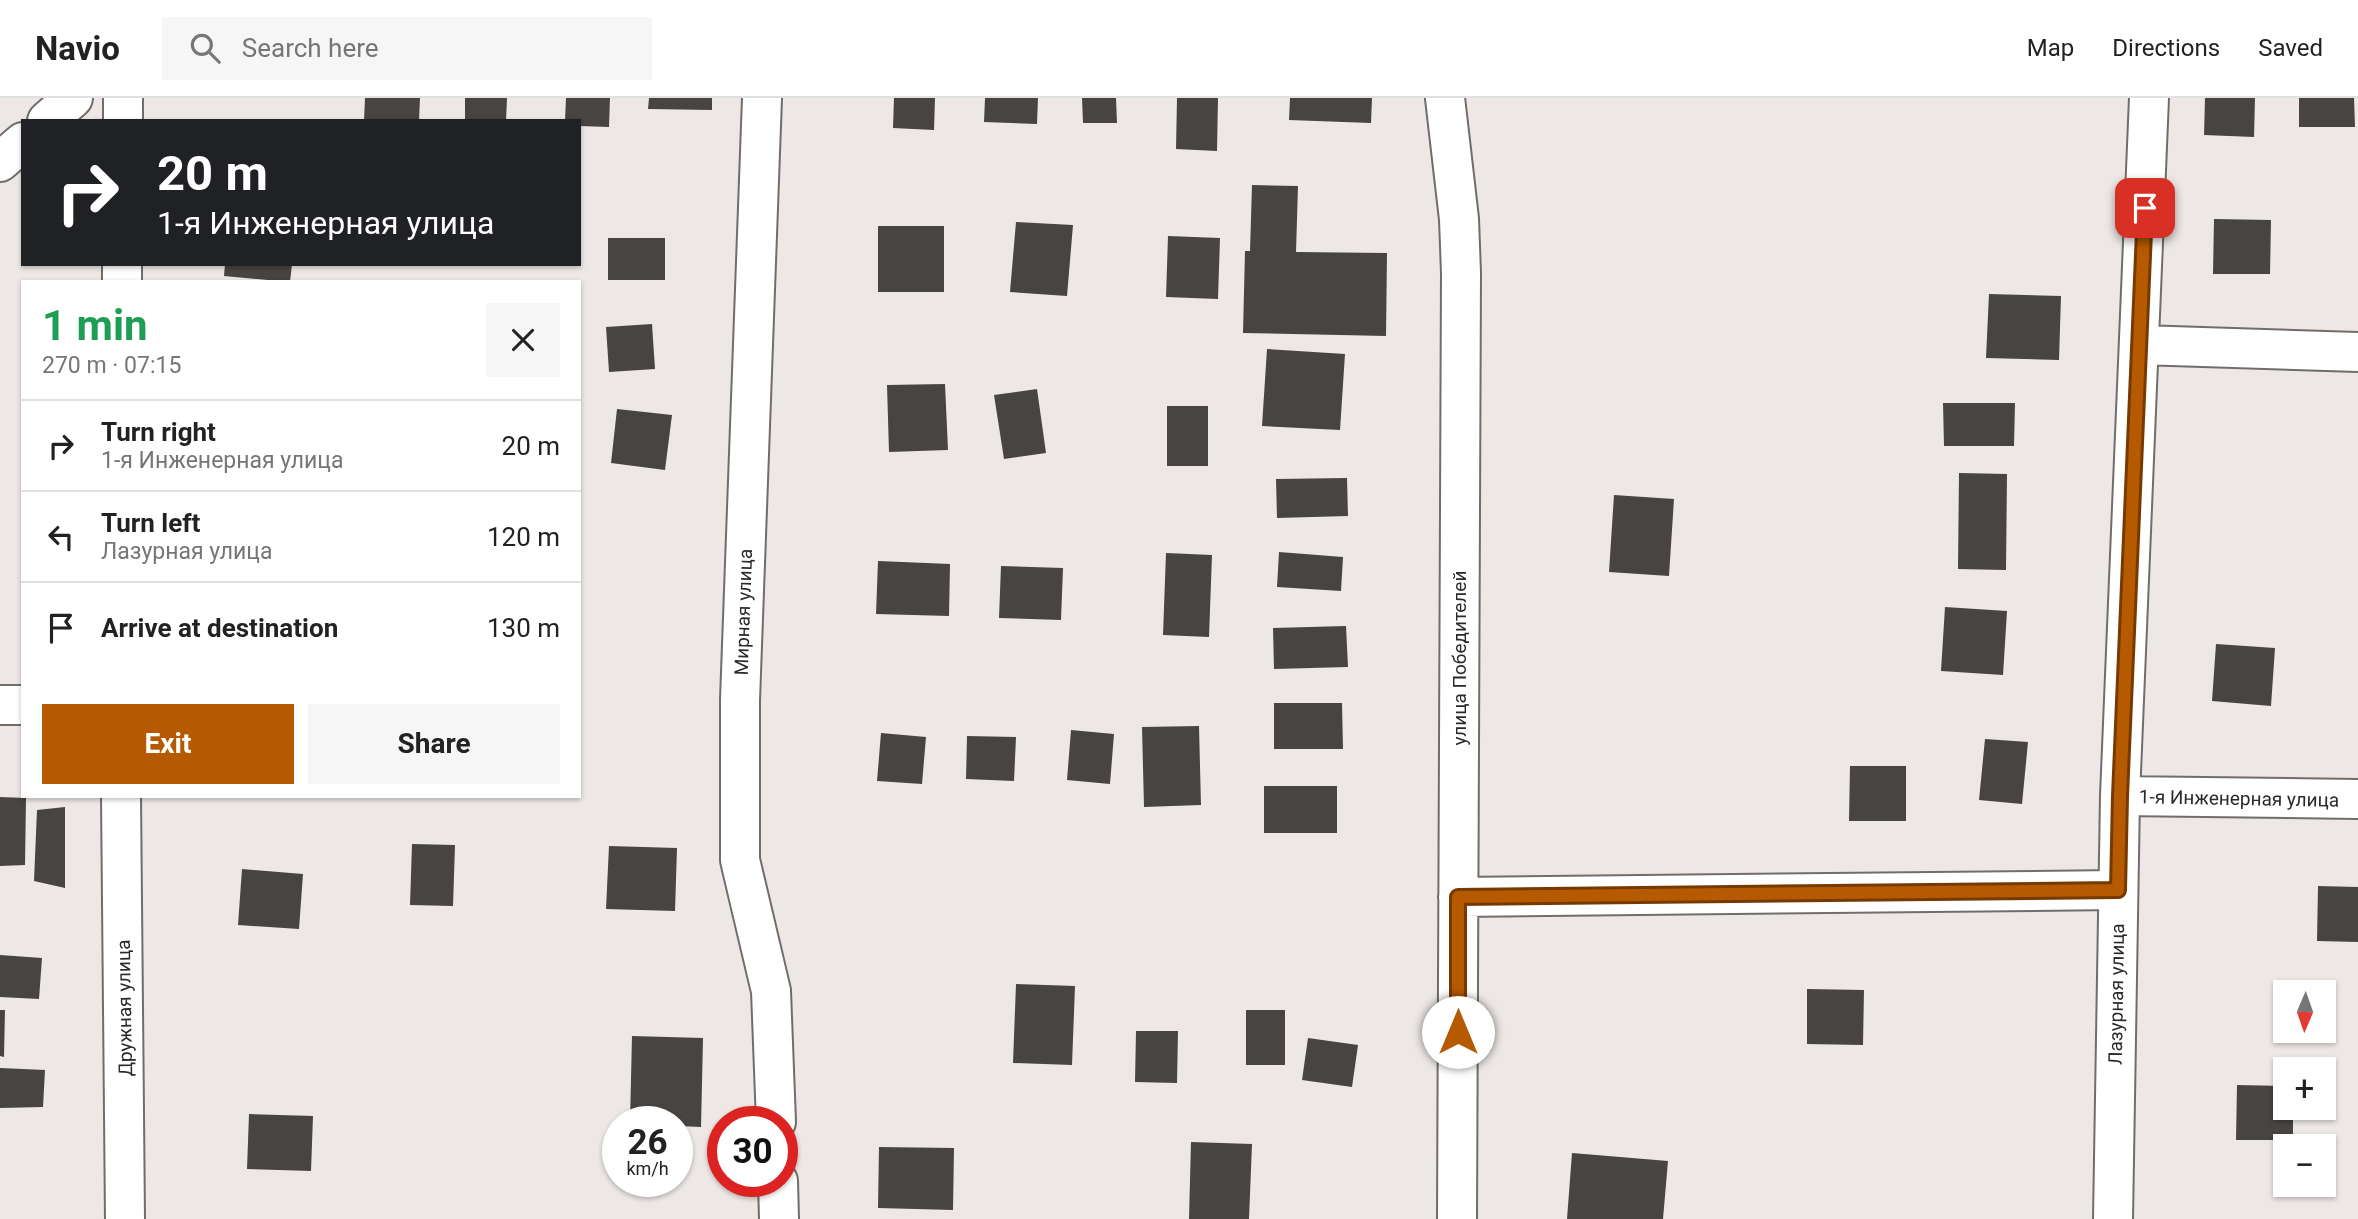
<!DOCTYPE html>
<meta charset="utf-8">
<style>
body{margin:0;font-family:Roboto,sans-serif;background:#f6f6f6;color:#222;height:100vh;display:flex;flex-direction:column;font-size:26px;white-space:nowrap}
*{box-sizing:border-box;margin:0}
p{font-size:23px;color:#767676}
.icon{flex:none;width:38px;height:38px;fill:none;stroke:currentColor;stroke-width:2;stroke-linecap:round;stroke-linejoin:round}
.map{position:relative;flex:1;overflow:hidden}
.drawer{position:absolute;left:21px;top:182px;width:560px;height:518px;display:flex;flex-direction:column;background:#fff;border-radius:0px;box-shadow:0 2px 5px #0004}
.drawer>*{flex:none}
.guide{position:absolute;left:21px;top:21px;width:560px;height:147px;border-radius:0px;box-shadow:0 2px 5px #0004;background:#202124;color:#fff;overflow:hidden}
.needle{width:46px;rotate:182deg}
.fabs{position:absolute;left:2273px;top:882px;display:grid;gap:14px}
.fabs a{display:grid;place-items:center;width:63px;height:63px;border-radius:0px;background:#fff;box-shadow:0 2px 5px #0004;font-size:35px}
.speed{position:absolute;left:602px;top:1008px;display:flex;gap:14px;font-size:35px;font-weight:700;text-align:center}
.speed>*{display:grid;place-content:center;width:91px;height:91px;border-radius:50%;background:#fff;box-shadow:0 2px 5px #0004;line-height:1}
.speed small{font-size:18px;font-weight:400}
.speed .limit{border:10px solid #d22;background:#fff;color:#111}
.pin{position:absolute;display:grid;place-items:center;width:60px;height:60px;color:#fff;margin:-30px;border-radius:14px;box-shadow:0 4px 10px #0006}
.me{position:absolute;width:77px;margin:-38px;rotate:0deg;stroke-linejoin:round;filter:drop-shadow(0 0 5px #0008)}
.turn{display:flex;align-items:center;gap:24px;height:147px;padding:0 21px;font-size:32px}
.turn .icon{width:91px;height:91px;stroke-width:2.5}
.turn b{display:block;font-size:49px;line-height:60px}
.round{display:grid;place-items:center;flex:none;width:74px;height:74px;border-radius:0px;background:#f6f6f6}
.headline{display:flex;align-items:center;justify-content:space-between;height:119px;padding:0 21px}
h1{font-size:42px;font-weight:700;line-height:52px;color:#1e9e55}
.cta{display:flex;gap:14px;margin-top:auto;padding:14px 21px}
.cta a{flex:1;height:80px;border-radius:0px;background:#b65a02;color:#fff;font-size:28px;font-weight:700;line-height:80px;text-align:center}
.cta a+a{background:#f6f6f6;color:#222}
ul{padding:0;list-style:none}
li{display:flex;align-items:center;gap:21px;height:91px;padding:0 21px;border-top:2px solid #e0e0e0}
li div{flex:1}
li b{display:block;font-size:26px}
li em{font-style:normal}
header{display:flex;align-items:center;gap:42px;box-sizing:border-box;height:98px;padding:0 35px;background:#fff;border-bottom:2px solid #e0e0e0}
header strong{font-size:33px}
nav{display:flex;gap:38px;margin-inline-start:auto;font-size:24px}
.search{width:490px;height:63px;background:#f6f6f6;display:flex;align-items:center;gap:18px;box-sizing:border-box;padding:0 24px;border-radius:0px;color:#767676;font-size:26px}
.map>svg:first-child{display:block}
</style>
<header>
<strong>Navio</strong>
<div class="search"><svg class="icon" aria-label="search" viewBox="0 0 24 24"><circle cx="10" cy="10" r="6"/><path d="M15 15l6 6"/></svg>Search here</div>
<nav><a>Map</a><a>Directions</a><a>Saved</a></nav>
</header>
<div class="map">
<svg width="2358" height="1121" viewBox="0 0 2358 1121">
<rect width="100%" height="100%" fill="#ede8e5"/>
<path fill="#474441" d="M365,0H420L419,23H364Z
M465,0H507L506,23H465Z
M566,0H610L609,29L579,28V23H565Z
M649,0H712V12L648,11Z
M894,0H935L934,32L893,30Z
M985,0H1038L1037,26L984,24Z
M1082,0H1116L1117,25H1083Z
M1177,0H1218L1217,53L1176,51Z
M1290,0H1372L1371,25L1289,22Z
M2205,0H2255L2254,39L2204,37Z
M2299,0H2354L2355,29H2299Z
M1252,87L1298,88L1296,154L1387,155L1386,238L1243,235L1245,153H1250Z
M2214,121L2271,122L2270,176H2213Z
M1016,124L1073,127L1067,198L1010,194Z
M878,128H944V194H878Z
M1168,138L1220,140L1218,201L1166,199Z
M608,140H665V182H608Z
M225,166H292L290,184L224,178Z
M1989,196L2061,198L2059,262L1986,260Z
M652,226L655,271L609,274L606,229Z
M1267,251L1345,256L1340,332L1262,328Z
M945,286L948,352L889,354L887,287Z
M1037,291L1046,355L1004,361L994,297Z
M1943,305H2015L2014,348H1944Z
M1167,308H1208V368H1167Z
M617,311L672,317L665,372L611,365Z
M1959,375L2007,376L2006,472L1958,471Z
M1347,380L1348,418L1277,420L1276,381Z
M1614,397L1674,401L1669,478L1609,474Z
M1279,454L1343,459L1341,493L1277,489Z
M1166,455L1212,457L1209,539L1163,537Z
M878,463L950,466L949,518L876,516Z
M1001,468L1063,470L1061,522L999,520Z
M1945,509L2007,513L2003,577L1941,573Z
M1346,528L1348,569L1274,571L1273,530Z
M2216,546L2275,550L2271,608L2212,603Z
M1274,605H1342L1343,651H1274Z
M1199,628L1201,707L1144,709L1142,629Z
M1071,632L1114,636L1110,686L1067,682Z
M881,635L926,639L922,686L877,683Z
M967,638L1016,639L1014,683L966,681Z
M1985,641L2028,644L2022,706L1979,702Z
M1850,668H1906V723H1849Z
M1264,688H1337V735H1264Z
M0,699L26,700L25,767L0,768Z
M65,709V790L34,783L37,712Z
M412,746L455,747L453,808L410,807Z
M609,748L677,750L675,813L606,811Z
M242,771L303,776L299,831L238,827Z
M2318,788L2358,789V844L2317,843Z
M0,857L42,860L39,901L0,899Z
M1016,886L1075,888L1072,967L1013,965Z
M1807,891L1864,892L1863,947L1807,946Z
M0,912H5L4,959L0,958Z
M1246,912H1285V967H1246Z
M1136,933H1178L1177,985L1135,984Z
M632,938L703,940L701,1029L677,1028V1024H630Z
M1308,940L1358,947L1352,989L1302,982Z
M0,970L45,972L43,1009L0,1010Z
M2237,987L2286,988V1010H2293V1042H2236Z
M249,1016L313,1018L311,1073L247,1071Z
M1191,1044L1252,1046L1249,1121H1189Z
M879,1049L954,1050L953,1112L878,1110Z
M1572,1055L1668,1063L1663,1121H1567Z"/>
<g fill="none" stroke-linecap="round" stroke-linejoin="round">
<g stroke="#716d6a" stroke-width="42">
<path id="minor" d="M762,0L740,602V762L771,893L776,1024
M1445,0L1459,121L1461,175L1457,1121
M47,23L73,0
M123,23V0
M0,64L23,44
M122,184V166
M2140,247L2358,254
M0,607H23
M121,698L125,1121
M2120,698L2358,701
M1458,799L2118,792
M778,1083L779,1121
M2113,1121L2120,698L2149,0"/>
</g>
<use href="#minor" stroke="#fff" stroke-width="38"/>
</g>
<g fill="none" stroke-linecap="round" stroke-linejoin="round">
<g stroke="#763a01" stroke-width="18">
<path id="route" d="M1458,934V799L2118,792L2120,698L2145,110"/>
</g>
<use href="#route" stroke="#b65a02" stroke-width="12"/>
</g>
<g text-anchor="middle" stroke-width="7" stroke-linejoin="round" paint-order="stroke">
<g font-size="19" fill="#2c2a29" stroke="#fff">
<text transform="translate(743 514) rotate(-88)" y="7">Мирная улица</text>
<text transform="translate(1459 560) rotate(-90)" y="7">улица Победителей</text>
<text transform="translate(2239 700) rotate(1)" y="7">1-я Инженерная улица</text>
<text transform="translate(2116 896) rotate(-89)" y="7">Лазурная улица</text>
<text transform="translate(124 910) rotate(-91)" y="7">Дружная улица</text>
</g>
</g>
</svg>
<div class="fabs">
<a><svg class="needle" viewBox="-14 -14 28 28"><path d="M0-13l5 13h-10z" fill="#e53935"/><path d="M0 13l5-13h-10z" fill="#767676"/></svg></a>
<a>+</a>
<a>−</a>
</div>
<div class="speed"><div>26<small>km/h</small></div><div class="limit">30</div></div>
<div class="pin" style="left:2145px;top:110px;background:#d93025"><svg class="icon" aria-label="arrive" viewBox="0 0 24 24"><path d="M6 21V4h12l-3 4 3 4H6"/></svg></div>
<svg class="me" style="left:1458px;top:934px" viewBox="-20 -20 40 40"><circle r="19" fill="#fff"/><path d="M0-13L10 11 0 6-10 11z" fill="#b65a02"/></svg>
<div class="guide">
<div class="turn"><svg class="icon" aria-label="right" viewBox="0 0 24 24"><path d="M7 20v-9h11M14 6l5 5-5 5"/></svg><div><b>20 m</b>1-я Инженерная улица</div></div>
</div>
<section class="drawer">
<div class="headline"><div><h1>1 min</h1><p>270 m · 07:15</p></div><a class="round"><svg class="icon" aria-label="close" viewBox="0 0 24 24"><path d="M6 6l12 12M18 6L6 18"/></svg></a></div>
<ul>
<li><svg class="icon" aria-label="right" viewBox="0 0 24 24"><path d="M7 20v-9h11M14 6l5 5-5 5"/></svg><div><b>Turn right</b><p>1-я Инженерная улица</p></div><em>20 m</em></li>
<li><svg class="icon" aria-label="left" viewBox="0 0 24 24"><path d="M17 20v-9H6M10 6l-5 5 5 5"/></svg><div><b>Turn left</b><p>Лазурная улица</p></div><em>120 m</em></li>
<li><svg class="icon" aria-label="arrive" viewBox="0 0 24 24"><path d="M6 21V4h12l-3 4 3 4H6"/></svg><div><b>Arrive at destination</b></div><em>130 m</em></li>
</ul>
<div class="cta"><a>Exit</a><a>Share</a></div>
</section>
</div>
